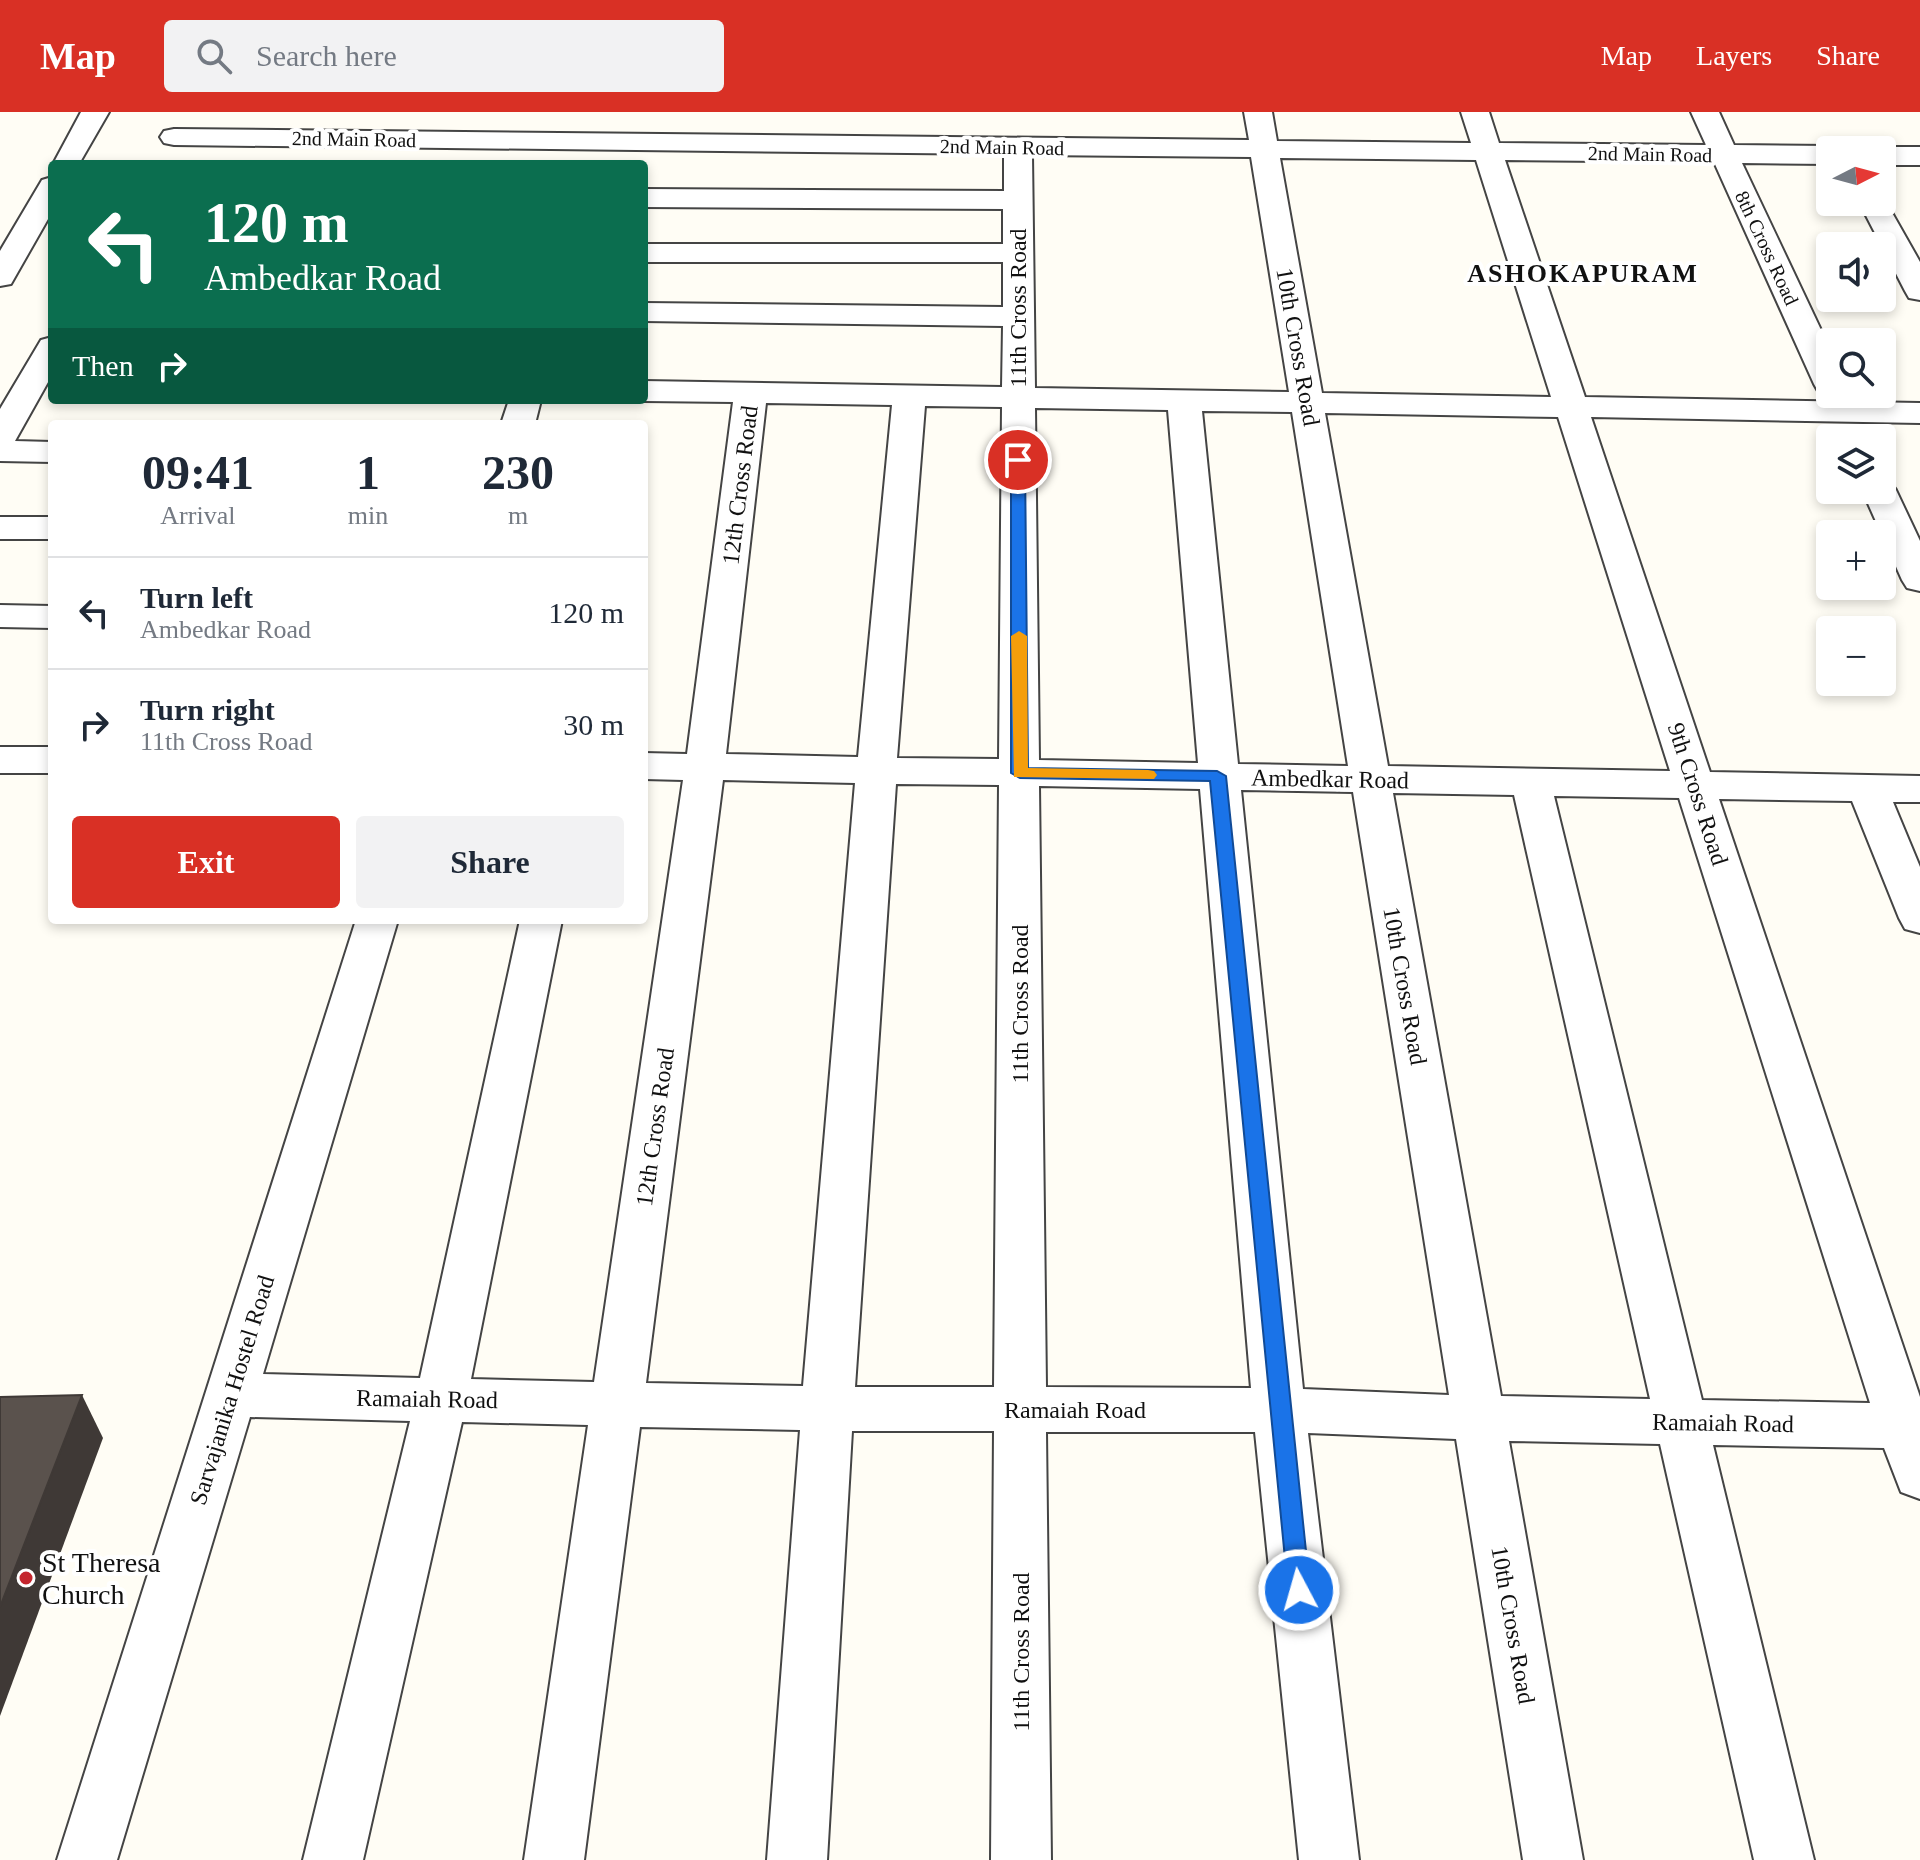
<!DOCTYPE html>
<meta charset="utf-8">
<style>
body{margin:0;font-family:Georgia,serif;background:#f2f2f3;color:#1f2937;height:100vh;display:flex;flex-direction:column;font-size:30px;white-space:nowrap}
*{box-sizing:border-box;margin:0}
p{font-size:26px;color:#747a83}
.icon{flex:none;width:44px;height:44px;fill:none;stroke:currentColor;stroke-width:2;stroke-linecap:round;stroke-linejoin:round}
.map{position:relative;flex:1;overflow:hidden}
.sheet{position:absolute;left:48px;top:308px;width:600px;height:504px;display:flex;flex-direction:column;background:#fff;border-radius:8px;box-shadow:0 4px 12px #0003}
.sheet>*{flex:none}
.top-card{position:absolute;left:48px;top:48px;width:600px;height:244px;border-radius:8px;box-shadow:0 4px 12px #0003;background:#0b6e4f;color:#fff;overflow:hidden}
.needle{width:52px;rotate:84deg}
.controls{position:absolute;left:1816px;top:24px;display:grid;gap:16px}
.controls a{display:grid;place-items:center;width:80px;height:80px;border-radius:8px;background:#fff;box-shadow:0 4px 12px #0003;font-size:40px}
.pin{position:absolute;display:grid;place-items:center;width:68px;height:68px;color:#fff;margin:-34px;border:4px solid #fff;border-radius:50%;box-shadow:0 2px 8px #0007}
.me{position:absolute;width:88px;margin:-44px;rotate:354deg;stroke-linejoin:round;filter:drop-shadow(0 0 6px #0008)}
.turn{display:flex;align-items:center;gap:28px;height:168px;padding:0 24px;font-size:36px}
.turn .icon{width:104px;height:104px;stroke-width:2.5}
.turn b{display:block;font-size:56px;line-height:68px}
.then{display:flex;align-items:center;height:76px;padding:0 24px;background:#0003;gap:16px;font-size:30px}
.eta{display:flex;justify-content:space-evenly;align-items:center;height:136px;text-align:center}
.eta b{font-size:48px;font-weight:700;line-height:56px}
.button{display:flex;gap:16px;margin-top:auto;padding:16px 24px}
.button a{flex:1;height:92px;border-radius:8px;background:#d93025;color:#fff;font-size:32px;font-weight:700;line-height:92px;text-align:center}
.button a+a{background:#f2f2f3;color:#1f2937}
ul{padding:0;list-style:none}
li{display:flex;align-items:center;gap:24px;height:112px;padding:0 24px;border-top:2px solid #e0e1e3}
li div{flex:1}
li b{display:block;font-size:30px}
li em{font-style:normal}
header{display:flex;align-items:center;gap:48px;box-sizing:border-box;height:112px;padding:0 40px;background:#d93025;color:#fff}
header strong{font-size:38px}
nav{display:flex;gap:44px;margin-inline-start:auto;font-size:28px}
.search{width:560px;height:72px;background:#f2f2f3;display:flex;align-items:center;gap:20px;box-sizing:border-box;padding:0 28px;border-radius:8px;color:#747a83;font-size:30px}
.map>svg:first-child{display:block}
</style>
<header>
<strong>Map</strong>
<div class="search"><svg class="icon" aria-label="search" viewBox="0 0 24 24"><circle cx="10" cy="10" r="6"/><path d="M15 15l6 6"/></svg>Search here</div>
<nav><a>Map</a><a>Layers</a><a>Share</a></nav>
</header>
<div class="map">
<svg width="1920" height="1748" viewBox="0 0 1920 1748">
<rect width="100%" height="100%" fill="#fffdf5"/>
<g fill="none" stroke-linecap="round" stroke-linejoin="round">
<g stroke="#444" stroke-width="4">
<path id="minor" d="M81,0H109L79,52L52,54Z
M1244,0H1272L1277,29L1471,31L1461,0H1489L1499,31L1706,33L1691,0H1719L1734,33L1830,34L1841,38H1830V52L1742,51L1830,237V282L1818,279L1814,272L1714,50L1505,48L1585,285L1920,291V311L1591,305L1710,660L1920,664V690H1893L1920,755V821L1905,817L1899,806L1852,689L1719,687L1920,1285V1387L1901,1380L1884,1336L1713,1333L1814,1748H1754L1660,1332L1509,1329L1583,1748H1523L1456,1327L1308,1321L1359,1748H1299L1255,1320H1046L1051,1748H991L994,1319H852L827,1748H767L800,1318L640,1315L584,1748H524L588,1313L462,1310L363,1748H303L410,1309L250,1305L117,1748H57L356,808H398L263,1262L420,1266L520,808H562L471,1267L594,1270L683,668L644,667V641L687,642L733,290L644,289L641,288H644V269L1002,275L1003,214L644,209V191L1003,195V150H644V132H1003V97L644,95V77L1004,79V42L174,33L164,31L160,25L164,19L174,17L1249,28ZM1032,43L1251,45L1289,280L1035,276ZM1280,46L1476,48L1551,285L1322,281ZM766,291L892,293L858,645L726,642ZM925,294L1002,295L999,647L897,646ZM1035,296L1168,298L1198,651L1039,648ZM1202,299L1292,300L1348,654L1238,652ZM1325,301L1558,305L1670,659L1388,654ZM723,668L855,671L803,1274L646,1271ZM896,672L999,673L994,1275H855ZM1039,674L1200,677L1251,1276L1046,1275ZM1241,678L1353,680L1449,1283L1303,1277ZM1393,681L1514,683L1650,1287L1501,1284ZM1554,684L1679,686L1870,1291L1702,1288Z
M1882,35H1920V53H1882V38H1872Z
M52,65V100L11,172L0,174V139L42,68Z
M1882,83L1920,150V188L1909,186L1905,179L1859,90H1882Z
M52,225V263L15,329L52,330V350L0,349V297L41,228Z
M509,288H541L535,312H501Z
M1882,368L1891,371L1896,378L1920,429V479L1907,476L1902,468L1862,378H1882Z
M0,405H52V427H0Z
M0,493L52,494V516L0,515Z
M0,635H52V661H0Z"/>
</g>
<use href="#minor" fill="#fff" fill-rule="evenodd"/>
</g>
<path fill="#3f3936" d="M82,1283L103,1326L0,1604V1495Z"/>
<path fill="#5a524d" stroke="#3f3936" stroke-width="2" d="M82,1283L0,1495V1285Z"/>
<path fill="#1a73e8" stroke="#114b97" stroke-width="2" d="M1018,344L1025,348L1028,656L1217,659L1226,664L1310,1478L1307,1485L1299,1488L1291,1485L1288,1478L1210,669L1020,666L1011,661V348Z"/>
<path fill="#f59e0b" d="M1019,519L1027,524L1028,656L1148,658L1154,659L1157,663L1154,667L1014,665L1011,524Z"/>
<circle fill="#c4262e" stroke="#fff" stroke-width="3" cx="26" cy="1466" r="8"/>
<g text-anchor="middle" stroke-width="8" stroke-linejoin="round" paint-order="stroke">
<g font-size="20" fill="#111" stroke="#fff">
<text transform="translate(354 27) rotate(1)" y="7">2nd Main Road</text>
<text transform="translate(1002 35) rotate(1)" y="7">2nd Main Road</text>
<text transform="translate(1650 42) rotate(1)" y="7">2nd Main Road</text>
<text transform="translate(1767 136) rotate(65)" y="7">8th Cross Road</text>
</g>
<g font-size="24" fill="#111" stroke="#fff">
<text transform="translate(1018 196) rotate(-90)" y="8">11th Cross Road</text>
<text transform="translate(1298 235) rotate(80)" y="8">10th Cross Road</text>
<text transform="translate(740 373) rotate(-83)" y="8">12th Cross Road</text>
<text transform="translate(1330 667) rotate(1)" y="8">Ambedkar Road</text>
<text transform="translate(1698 682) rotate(72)" y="8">9th Cross Road</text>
<text transform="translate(1405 874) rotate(80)" y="8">10th Cross Road</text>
<text transform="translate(1020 892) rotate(-90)" y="8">11th Cross Road</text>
<text transform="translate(655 1015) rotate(-82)" y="8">12th Cross Road</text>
<text transform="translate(232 1278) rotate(-73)" y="8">Sarvajanika Hostel Road</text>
<text transform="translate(427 1287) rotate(1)" y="8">Ramaiah Road</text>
<text x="1075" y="1306">Ramaiah Road</text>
<text transform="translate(1723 1311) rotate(1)" y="8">Ramaiah Road</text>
<text transform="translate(1513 1513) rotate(80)" y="8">10th Cross Road</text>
<text transform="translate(1021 1540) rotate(-90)" y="8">11th Cross Road</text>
</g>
<g font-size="26" font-weight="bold" letter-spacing="2" fill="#111" stroke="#fff">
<text x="1583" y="170">ASHOKAPURAM</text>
</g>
<g font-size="28" fill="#111" stroke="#fff" text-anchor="start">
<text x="42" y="1460">St Theresa<tspan x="42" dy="32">Church</tspan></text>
</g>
</g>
</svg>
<div class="controls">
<a><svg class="needle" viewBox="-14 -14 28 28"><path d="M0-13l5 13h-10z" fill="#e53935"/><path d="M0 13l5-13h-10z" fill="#747a83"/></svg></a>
<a><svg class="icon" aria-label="sound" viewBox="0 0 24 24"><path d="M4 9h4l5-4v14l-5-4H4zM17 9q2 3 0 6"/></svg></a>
<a><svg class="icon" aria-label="search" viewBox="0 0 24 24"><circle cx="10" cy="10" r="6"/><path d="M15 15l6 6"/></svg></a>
<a><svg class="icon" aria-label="layers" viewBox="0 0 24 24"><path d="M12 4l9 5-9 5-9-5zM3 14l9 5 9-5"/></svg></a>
<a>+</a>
<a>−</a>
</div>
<div class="pin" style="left:1018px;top:348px;background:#d93025"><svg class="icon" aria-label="arrive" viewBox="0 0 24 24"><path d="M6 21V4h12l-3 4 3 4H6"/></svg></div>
<svg class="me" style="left:1299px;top:1478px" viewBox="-20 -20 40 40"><circle r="17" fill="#1a73e8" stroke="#fff" stroke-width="3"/><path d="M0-11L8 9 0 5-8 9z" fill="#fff"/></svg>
<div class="top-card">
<div class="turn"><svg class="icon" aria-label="left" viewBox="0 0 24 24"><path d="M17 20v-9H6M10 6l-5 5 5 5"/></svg><div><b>120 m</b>Ambedkar Road</div></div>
<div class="then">Then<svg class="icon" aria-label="right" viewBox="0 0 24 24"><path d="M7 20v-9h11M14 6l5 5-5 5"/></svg></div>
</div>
<section class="sheet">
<div class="eta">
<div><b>09:41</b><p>Arrival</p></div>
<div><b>1</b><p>min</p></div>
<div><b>230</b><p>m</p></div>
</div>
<ul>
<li><svg class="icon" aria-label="left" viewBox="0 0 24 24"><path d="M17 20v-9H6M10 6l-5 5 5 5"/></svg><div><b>Turn left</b><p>Ambedkar Road</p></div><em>120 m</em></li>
<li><svg class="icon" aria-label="right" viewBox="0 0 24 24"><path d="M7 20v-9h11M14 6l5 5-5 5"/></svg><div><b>Turn right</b><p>11th Cross Road</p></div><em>30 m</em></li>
</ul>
<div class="button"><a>Exit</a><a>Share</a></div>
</section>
</div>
